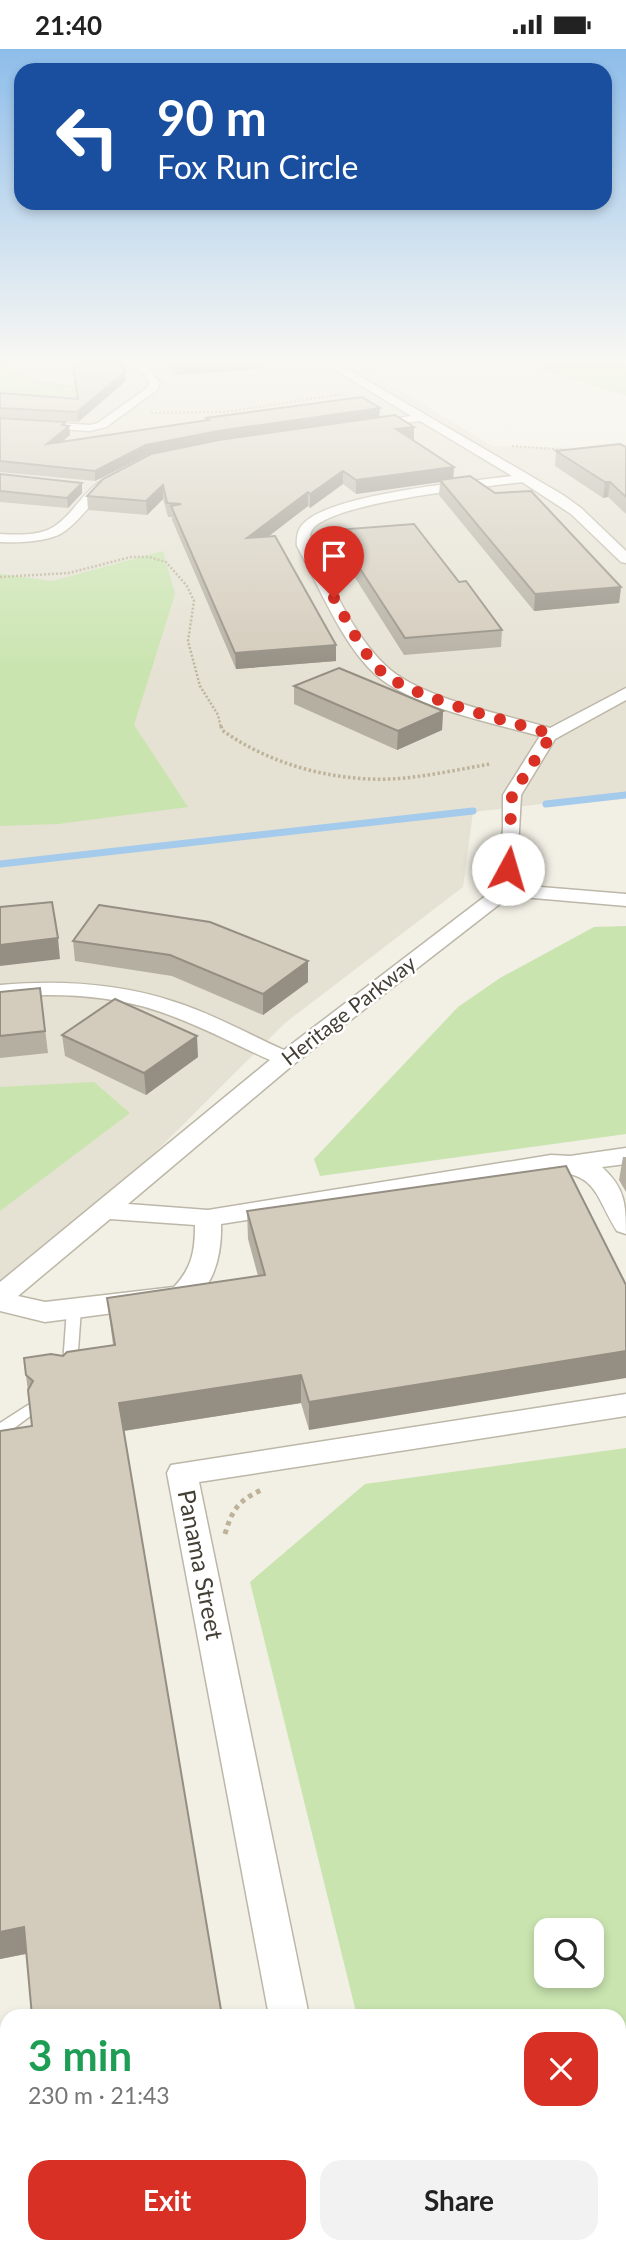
<!DOCTYPE html>
<meta charset="utf-8">
<style>
body{margin:0;font-family:Lato,sans-serif;background:#f2f2f2;color:#222;height:100vh;display:flex;flex-direction:column;font-size:26px;white-space:nowrap}
*{box-sizing:border-box;margin:0}
p{font-size:23px;color:#767676}
.icon{flex:none;width:38px;height:38px;fill:none;stroke:currentColor;stroke-width:2;stroke-linecap:round;stroke-linejoin:round}
.map{position:relative;flex:1;overflow:hidden}
.drawer{position:absolute;left:0px;top:1960px;width:626px;height:245px;display:flex;flex-direction:column;background:#fff;border-radius:21px 21px 0 0;box-shadow:0 4px 10px #0003}
.drawer>*{flex:none}
.banner{position:absolute;left:14px;top:14px;width:598px;height:147px;border-radius:21px;box-shadow:0 4px 10px #0003;background:#1a4fa0;color:#fff;overflow:hidden}
.controls{position:absolute;left:534px;top:1869px;display:grid;gap:14px}
.controls a{display:grid;place-items:center;width:70px;height:70px;border-radius:14px;background:#fff;box-shadow:0 4px 10px #0003;font-size:35px}
.pin{position:absolute;display:grid;place-items:center;width:60px;height:60px;color:#fff;margin:-72px -30px;border-radius:50% 50% 50% 0;rotate:-45deg;box-shadow:0 0 7px #0007}
.pin .icon{rotate:45deg}
.me{position:absolute;width:77px;margin:-38px;rotate:6deg;stroke-linejoin:round;filter:drop-shadow(0 0 5px #0008)}
.turn{display:flex;align-items:center;gap:24px;height:147px;padding:0 28px;font-size:32px}
.turn .icon{width:91px;height:91px;stroke-width:2.5}
.turn b{display:block;font-size:49px;line-height:60px}
.round{display:grid;place-items:center;flex:none;width:74px;height:74px;border-radius:21px;background:#f2f2f2}
.summary{display:flex;align-items:center;justify-content:space-between;height:119px;padding:0 28px}
h1{font-size:42px;font-weight:700;line-height:52px;color:#1e9e55}
.cta{display:flex;gap:14px;margin-top:auto;padding:14px 28px}
.cta a{flex:1;height:80px;border-radius:21px;background:#d93025;color:#fff;font-size:28px;font-weight:700;line-height:80px;text-align:center}
.cta a+a{background:#f2f2f2;color:#222}
.status{display:flex;justify-content:space-between;align-items:center;height:49px;padding:0 35px;background:#fff;direction:ltr}
.status svg{height:19px;fill:currentColor}
.map>svg:first-child{display:block}
</style>
<div class="status"><b>21:40</b><svg viewBox="0 0 49 12"><path d="M0 12V9h3v3zM5 12V6h3v6zM10 12V3h3v9zM15 12V0h3v12zM26 1h20v11H26zM47 4h2v5h-2z"/></svg></div>
<div class="map">
<svg width="626" height="2205" viewBox="0 0 626 2205">
<rect width="100%" height="100%" fill="#f2efe5"/>
<path fill="#e5e1d3" d="M0,315H357L492,397L626,400V745L473,763L463,838L285,974L0,1258Z"/>
<path fill="#c9e4af" fill-rule="evenodd" d="M0,315L36,333L93,339L77,350L0,347Z
M535,315H626V347L540,320Z
M163,502L175,545L134,676L188,758L58,775L0,777V525L52,532Z
M626,877V1085L320,1127L314,1110L458,958L500,929L594,878Z
M94,1033L130,1064L0,1162V1038Z
M626,1399V2205H416L414,2198H620V1967H357L250,1533L365,1435ZM546,1881H592V1927H546Z"/>
<g fill="none" stroke-linecap="round" stroke-linejoin="round">
<path stroke="#a4caec" stroke-width="7" d="M546,755L626,746
M0,815L473,762"/>
<g stroke="#bdb7a8" stroke-width="3">
<path id="lane" d="M74,1255L79,1257L81,1260L77,1315L75,1319H65L63,1315L67,1260L69,1257Z
M28,1356L33,1357L35,1361L33,1365L5,1386L0,1388V1374Z"/>
</g>
<g stroke="#bdb7a8" stroke-width="3">
<path id="street" d="M137,315H147L160,334L157,341L106,378L90,382L0,376V370L90,376L98,374L147,339L150,334Z
M326,315H339L563,446L581,459L626,502V514L621,513L571,465L522,433C485,438 330,453 312,481C309,486 310,492 311,497C333,536 352,585 385,616C418,649 505,666 550,679L626,639V651L555,690L521,746L516,836L626,845V857L510,847L294,1015L128,1155L208,1161L551,1106L570,1107L626,1099V1115L602,1118C625,1139 626,1155 626,1185L617,1182C595,1147 598,1125 551,1122L221,1175C222,1204 214,1246 182,1255L45,1273L0,1262V1233L270,1011C234,995 199,976 161,963C109,945 54,944 0,948V936C60,931 118,934 175,953C213,965 248,985 284,1001L496,839L503,780V746L540,687C493,674 411,658 375,625C342,595 319,537 297,497C296,487 298,479 305,473C337,444 467,433 512,427L420,372L367,378V374L411,367ZM110,1170L195,1176C195,1202 192,1219 174,1238L45,1253L18,1247Z
M114,426L118,427V433C96,445 85,467 65,482C51,493 17,494 0,493V485C17,486 41,487 55,477C77,462 86,435 114,426Z
M626,1345V1367L199,1433L309,1967H269L167,1424L171,1416Z
M313,2198H357L358,2205H314Z"/>
</g>
<path stroke="#beb39a" stroke-width="2" stroke-dasharray="2 2" stroke-linecap="butt" d="M3,315L36,333L79,338
M151,364L224,363L344,345
M512,397L566,401"/>
<path stroke="#beb39a" stroke-width="2.5" stroke-dasharray="2 2" stroke-linecap="butt" d="M0,528L69,524L131,508H149L166,513L187,537L194,552L188,592L200,637L218,666L221,679"/>
<path stroke="#beb39a" stroke-width="3.5" stroke-dasharray="2.5 2.5" stroke-linecap="butt" d="M221,677L222,681C273,718 343,735 405,729C433,726 462,720 490,715"/>
<path stroke="#beb39a" stroke-width="5" stroke-dasharray="4.5 4.5" stroke-linecap="butt" d="M225,1485C232,1461 238,1452 261,1441"/>
<path stroke="#beb39a" stroke-width="7" stroke-dasharray="5 5" stroke-linecap="butt" d="M381,2198L384,2205"/>
<use href="#lane" fill="#fff" fill-rule="evenodd"/>
<use href="#street" fill="#fff" fill-rule="evenodd"/>
</g>
<path fill="#b5afa1" d="M72,315H123L126,332L78,373L0,368V344L77,350Z
M167,315H265L257,320L176,326Z
M380,368L414,378V391H412L454,418L453,430L621,538L619,554L534,562L439,446L440,433L356,445L343,435L310,459L308,457L269,487L336,612L236,620L172,471V468H168L163,450L147,466L88,461L87,447L150,406L95,432L0,423V369L69,377L70,386L62,392L206,372V369Z
M626,398V465L608,448L603,449L555,417L556,402Z
M0,425L82,444L68,459L0,453Z
M335,481L459,533L502,581L501,598L404,606L335,497Z
M294,637L443,662L442,681L397,701L294,655Z
M99,856L308,933L263,966L172,927L75,912L73,892Z
M40,939L48,1004L0,1009V943Z
M62,986L198,1008L146,1046L65,1007Z
M623,1108H626V1143L619,1131Z
M566,1117L309,1381L301,1354L124,1382L26,1905L0,1910V1382L32,1377L24,1309L63,1307L113,1296L107,1249L258,1227L248,1190L247,1162Z"/>
<path fill="#948e83" d="M182,315H265L257,320L176,326L175,316Z
M125,323L126,332L78,373L77,363Z
M380,359L379,369L218,391L146,406L95,432V422L146,396L218,382Z
M65,373L66,379L69,377L70,386L48,405L47,395Z
M414,378V391L395,393L396,380Z
M454,418L453,432L440,431V433L356,445V431Z
M343,422V435L310,459V445Z
M605,433H610L608,448L603,449Z
M82,434V444L68,459L67,449Z
M163,436V450L147,466L146,452Z
M308,443V457L248,503L247,489Z
M621,538L619,554L534,562L535,545Z
M336,596V612L236,620L235,604Z
M443,662L442,681L397,701L398,682Z
M58,889L60,910L0,917V896Z
M308,912V933L263,966V945Z
M197,987L198,1008L146,1046L144,1024Z
M626,1302V1329L309,1381V1353Z
M301,1326V1354L122,1382L119,1354Z
M24,1878L30,1904L0,1910V1883Z"/>
<path fill="#d3cbbb" stroke="#948e83" stroke-width="2" d="M73,315H123L125,323L77,363L0,359V344L78,350Z
M362,348L380,359L218,382L146,396L95,422L0,412V369L65,373L62,376L69,377L47,395L209,371L206,369Z
M395,366L414,378L396,380L454,418L356,431L343,422L310,445L308,443L247,489L275,487L336,596L235,604L171,457L181,455L167,454L163,436L146,452L87,447L103,430L151,405L219,391Z
M620,395L626,398V448L610,433H605L556,402Z
M0,425L82,434L67,449L0,442Z
M470,427L495,444L531,442L621,538L535,545L440,431Z
M414,475L459,533L466,532L502,581L405,589L335,481Z
M339,619L443,662L398,682L294,637Z
M52,853L58,889L0,896V858Z
M99,856L210,873L308,912L263,945L170,906L73,892Z
M40,939L45,982L0,987V943Z
M115,950L197,987L144,1024L62,986Z
M566,1117L626,1236V1302L309,1353L301,1326L119,1354L222,1967H32L24,1878L0,1883V1382L32,1377L28,1341L33,1332L26,1326L24,1309L51,1305L63,1307L67,1303L115,1296L107,1249L265,1226L247,1162Z"/>
<linearGradient id="sky" x2="0" y2="1"><stop stop-color="#8dbdea"/><stop offset="0.5" stop-color="#f9f8f3"/><stop offset="1" stop-color="#f9f8f3" stop-opacity="0"/></linearGradient>
<rect width="626" height="624" fill="url(#sky)"/>
<g fill="none" stroke-linecap="round" stroke-linejoin="round">
<path stroke="#d93025" stroke-width="12" stroke-dasharray="0 21.6" d="M334,549C348,573 361,602 380,621C407,648 512,673 552,685L512,746L508,820"/>
</g>
<g text-anchor="middle" stroke-width="5" stroke-linejoin="round" paint-order="stroke">
<g font-size="21" fill="#443f35" stroke="#fff">
<text transform="translate(349 962) rotate(-38)" y="7">Heritage Parkway</text>
</g>
<g font-size="24" fill="#443f35" stroke="#fff">
<text transform="translate(200 1516) rotate(79)" y="8">Panama Street</text>
</g>
</g>
</svg>
<div class="controls">
<a><svg class="icon" aria-label="search" viewBox="0 0 24 24"><circle cx="10" cy="10" r="6"/><path d="M15 15l6 6"/></svg></a>
</div>
<div class="pin" style="left:334px;top:549px;background:#d93025"><svg class="icon" aria-label="arrive" viewBox="0 0 24 24"><path d="M6 21V4h12l-3 4 3 4H6"/></svg></div>
<svg class="me" style="left:508px;top:820px" viewBox="-20 -20 40 40"><circle r="19" fill="#fff"/><path d="M0-13L10 11 0 6-10 11z" fill="#d93025"/></svg>
<div class="banner">
<div class="turn"><svg class="icon" aria-label="left" viewBox="0 0 24 24"><path d="M17 20v-9H6M10 6l-5 5 5 5"/></svg><div><b>90 m</b>Fox Run Circle</div></div>
</div>
<section class="drawer">
<div class="summary"><div><h1>3 min</h1><p>230 m · 21:43</p></div><a class="round" style="background:#d93025;color:#fff"><svg class="icon" aria-label="close" viewBox="0 0 24 24"><path d="M6 6l12 12M18 6L6 18"/></svg></a></div>
<div class="cta"><a>Exit</a><a>Share</a></div>
</section>
</div>
